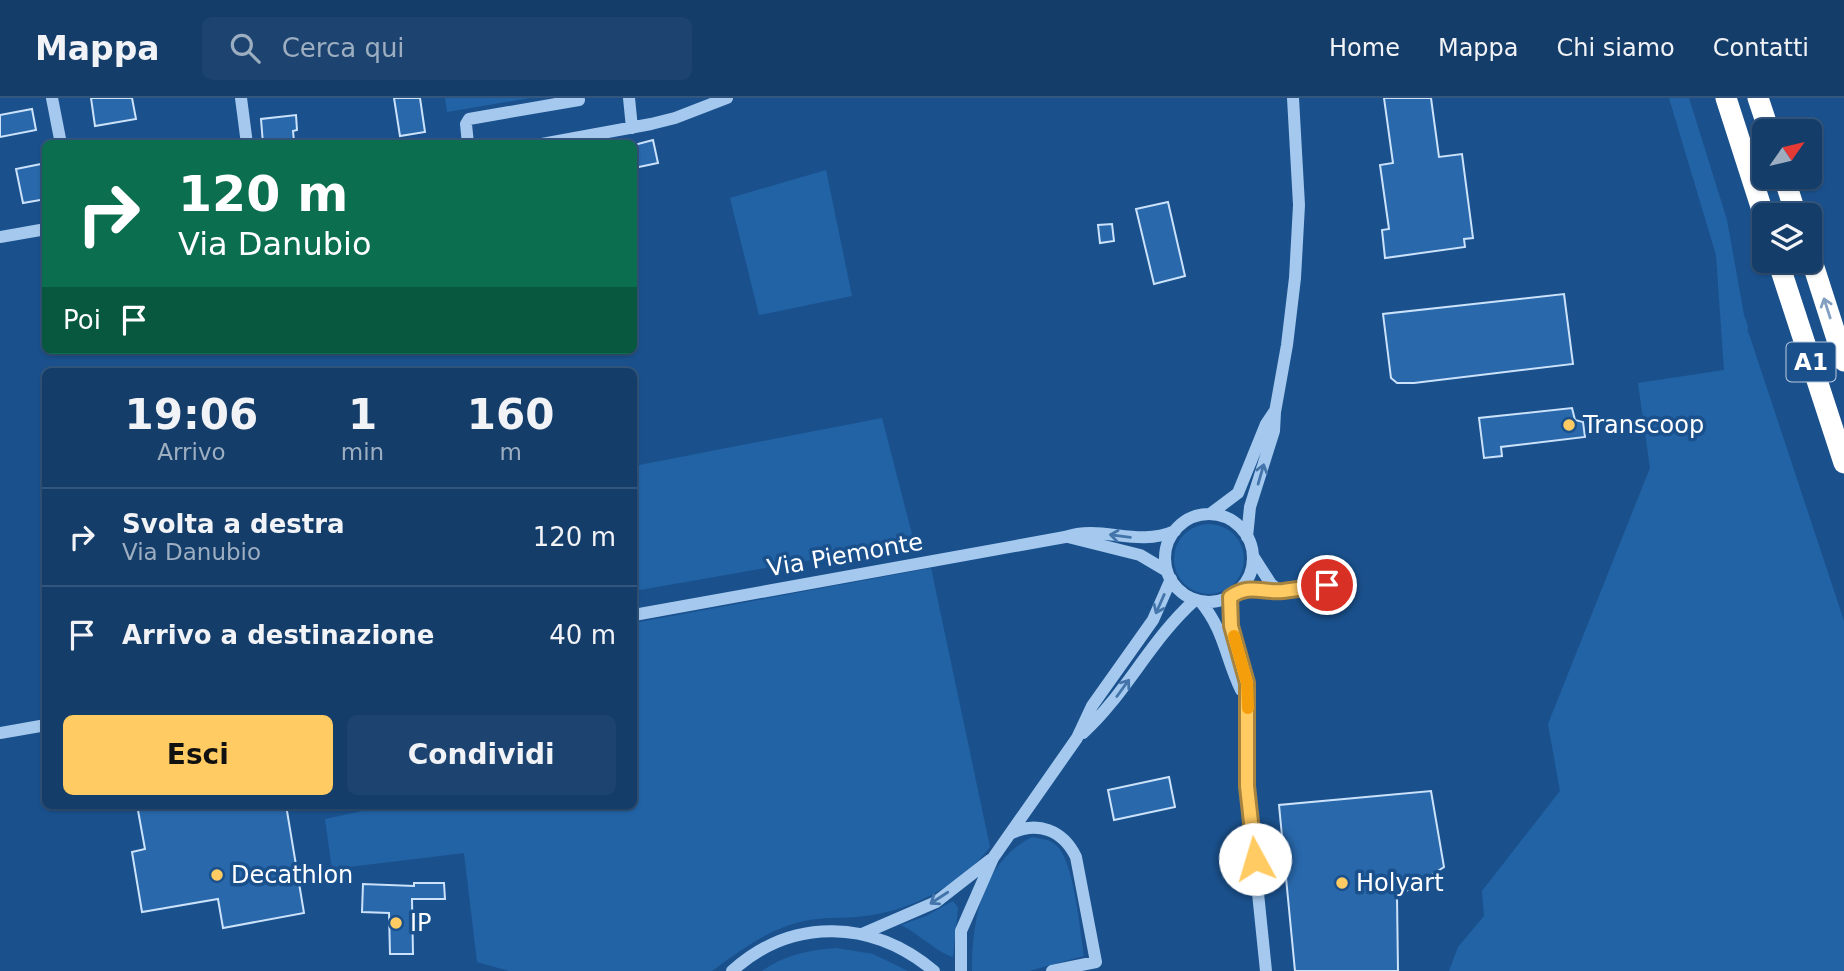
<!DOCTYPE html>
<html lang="it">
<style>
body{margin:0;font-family:"DejaVu Sans",sans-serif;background:#1d4470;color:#f1f3f6;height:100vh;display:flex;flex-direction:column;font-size:26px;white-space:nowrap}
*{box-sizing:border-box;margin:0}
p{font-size:23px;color:#9daec1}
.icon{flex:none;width:38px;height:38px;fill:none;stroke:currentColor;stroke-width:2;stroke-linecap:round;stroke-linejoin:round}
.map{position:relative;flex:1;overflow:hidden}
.details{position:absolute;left:42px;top:270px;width:595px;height:441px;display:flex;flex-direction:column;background:#143d6a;border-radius:10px;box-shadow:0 2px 5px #0004,0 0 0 2px #33567e}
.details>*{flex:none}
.hud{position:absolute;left:42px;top:42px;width:595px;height:214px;border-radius:10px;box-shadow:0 2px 5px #0004,0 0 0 2px #33567e;background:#0b6e4f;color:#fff;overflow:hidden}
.needle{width:46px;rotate:56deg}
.tools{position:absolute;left:1752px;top:21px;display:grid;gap:14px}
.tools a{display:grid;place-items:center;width:70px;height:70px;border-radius:10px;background:#143d6a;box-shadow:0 2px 5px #0004,0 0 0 2px #33567e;font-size:35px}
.pin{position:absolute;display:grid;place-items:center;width:60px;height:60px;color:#fff;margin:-30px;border:4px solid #fff;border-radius:50%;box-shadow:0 2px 7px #0007}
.me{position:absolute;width:77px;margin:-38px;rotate:354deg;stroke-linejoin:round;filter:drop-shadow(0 0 5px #0008)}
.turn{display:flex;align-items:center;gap:24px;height:147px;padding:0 21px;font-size:32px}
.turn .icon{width:91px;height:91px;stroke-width:2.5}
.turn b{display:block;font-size:49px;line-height:60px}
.then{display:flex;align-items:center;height:66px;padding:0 21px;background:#0003;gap:14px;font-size:26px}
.eta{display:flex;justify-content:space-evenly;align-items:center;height:119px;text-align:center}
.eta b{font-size:42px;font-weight:600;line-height:49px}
.button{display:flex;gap:14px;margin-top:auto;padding:14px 21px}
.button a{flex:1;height:80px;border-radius:10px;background:#ffcb62;color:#111;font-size:28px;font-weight:600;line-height:80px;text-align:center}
.button a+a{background:#1d4470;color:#f1f3f6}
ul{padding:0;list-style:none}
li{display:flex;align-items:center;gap:21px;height:98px;padding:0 21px;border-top:2px solid #33567e}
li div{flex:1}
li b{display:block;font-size:26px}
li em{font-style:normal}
header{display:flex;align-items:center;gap:42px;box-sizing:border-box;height:98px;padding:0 35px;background:#143d6a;border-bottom:2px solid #33567e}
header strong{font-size:33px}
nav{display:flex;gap:38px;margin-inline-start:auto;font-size:24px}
.search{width:490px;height:63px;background:#1d4470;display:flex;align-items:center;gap:18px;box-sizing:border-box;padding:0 24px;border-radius:10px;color:#9daec1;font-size:26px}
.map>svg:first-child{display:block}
</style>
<header>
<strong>Mappa</strong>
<div class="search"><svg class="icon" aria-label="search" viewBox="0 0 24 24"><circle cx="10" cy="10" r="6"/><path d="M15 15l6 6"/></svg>Cerca qui</div>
<nav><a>Home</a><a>Mappa</a><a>Chi siamo</a><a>Contatti</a></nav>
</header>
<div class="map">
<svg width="1844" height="873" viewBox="0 0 1844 873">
<rect width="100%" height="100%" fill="#1a518d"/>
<path fill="#2263a6" d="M445,0H530L447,14Z
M1669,0H1689L1727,122L1744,217L1748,229L1747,236L1748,233L1844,523V873H1449L1458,849L1484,818L1482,793L1560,693L1548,626L1650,370L1638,285L1724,272L1716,157Z
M826,72L852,198L759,217L730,100Z
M882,320L914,444L634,493V368Z
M1174 461a35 35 0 1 1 70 0a35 35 0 1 1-70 0Z
M931,470L990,749C962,786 911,813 865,818C841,821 819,818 796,825C764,834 738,854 712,873H509L477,864L464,755L332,771L325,721L390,707H634V656L639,654L634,633V525Z
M1032,739C1041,741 1050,741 1057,748C1074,764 1080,833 1084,858L1029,873H972C972,821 982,765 1032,739Z
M953,803L958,810L953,859C940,856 916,834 901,827L926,818Z
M836,850L873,856L908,873H762C784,857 809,852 836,850Z"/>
<path fill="#2868ab" stroke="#cbe2fa" stroke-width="2" d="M91,0H132L136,21L95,28Z
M394,0H420L425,34L400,38Z
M1384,0H1431L1439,59L1462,56L1473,140L1464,141L1465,149L1385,160L1382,132L1389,131L1380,67L1393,65Z
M32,11L36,32L0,39V17Z
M296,17L297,32L293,33L294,43L263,46L261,21Z
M653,42L658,65L634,70V47Z
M41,66L46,101L23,105L16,71Z
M1168,104L1185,178L1154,186L1136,111Z
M1112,126L1114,143L1100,145L1098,127Z
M1564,196L1573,266L1414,285H1397L1391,280L1383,216Z
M1572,310L1575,322L1583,324L1585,339L1501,349L1502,358L1484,360L1479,320Z
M1169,679L1175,709L1114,722L1108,692Z
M1431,693L1444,769L1397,799L1398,873H1295L1279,707Z
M137,707H286L304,815L223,830L218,801L142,814L132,754L145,751Z
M414,785H444L445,801H412L413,856H390L389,815L362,814L363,786L414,788Z"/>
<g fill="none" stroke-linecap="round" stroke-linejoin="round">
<path stroke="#a5c9ee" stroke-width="12" d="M52,0L61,46
M241,0L247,46
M629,0L632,30
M468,46L466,26L469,21L579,2
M542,46L651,26L675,20L727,0
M0,139L46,131
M1210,416L1238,395L1266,326L1274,314
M1165 460a44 44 0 1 1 88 0a44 44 0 1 1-88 0Z
M1068,439L1140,457L1167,473
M1247,439L1250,409L1274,333L1275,314L1287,247L1295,180L1299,107L1293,0
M1253,458L1271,486L1280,493
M1239,492L1259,490L1280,493L1346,485
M1229,499L1231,528L1247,585V688L1266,873
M1200,503C1225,533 1225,559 1241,592
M634,517L1065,439C1103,426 1135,450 1175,433
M0,635L46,627
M1083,635C1126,596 1151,541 1195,502
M1010,736C1037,722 1063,732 1076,759L1096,864L1052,873
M862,836L936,804L990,762
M732,873C793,818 873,822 934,873
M961,873V833L993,760L1077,640L1092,608L1153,522L1171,481"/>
<path stroke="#fff" stroke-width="21" d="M1726,0L1764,118
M1758,0L1769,33
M1784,79L1796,117
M1810,157L1844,263
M1778,163L1844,365"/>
</g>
<defs><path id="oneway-shaft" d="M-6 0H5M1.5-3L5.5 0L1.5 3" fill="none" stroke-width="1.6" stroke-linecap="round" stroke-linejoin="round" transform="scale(1.75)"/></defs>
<use stroke="#819fc0" href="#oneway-shaft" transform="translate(1827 210) rotate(-108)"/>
<g stroke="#4475aa">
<use href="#oneway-shaft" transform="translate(1261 376) rotate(-74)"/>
<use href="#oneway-shaft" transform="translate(1120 438) rotate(-173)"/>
<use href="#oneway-shaft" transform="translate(1160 506) rotate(114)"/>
<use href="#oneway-shaft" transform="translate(1123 590) rotate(-54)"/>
<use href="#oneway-shaft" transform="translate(939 800) rotate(147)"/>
</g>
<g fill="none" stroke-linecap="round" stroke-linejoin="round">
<g stroke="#a68440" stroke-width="18">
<path id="route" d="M1255,761L1247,688V585L1231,528L1230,499C1250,485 1261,495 1283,493C1297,491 1312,489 1327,487"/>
</g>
<use href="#route" stroke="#ffcb62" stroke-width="12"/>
<path stroke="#f59e0b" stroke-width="12" d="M1234,538L1247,585L1248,610"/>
</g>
<g fill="#ffcb62" stroke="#1a518d" stroke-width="2.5">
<circle cx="1569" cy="327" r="7"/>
<circle cx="217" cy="777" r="7"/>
<circle cx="1342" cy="785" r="7"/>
<circle cx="396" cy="825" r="7"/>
</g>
<g text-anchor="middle" stroke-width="7" stroke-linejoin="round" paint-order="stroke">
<rect fill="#1a518d" stroke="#bacbdd" stroke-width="2" x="1786.5" y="244.5" width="49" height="39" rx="5"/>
<g font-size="23" font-weight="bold" fill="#fff">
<text x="1811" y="272">A1</text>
</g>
<g font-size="24" fill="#fff" stroke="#1a518d" text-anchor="start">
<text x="1583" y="335">Transcoop</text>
<text x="231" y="785">Decathlon</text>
<text x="1356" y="793">Holyart</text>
<text x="410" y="833">IP</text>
</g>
<g font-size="24" fill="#fff" stroke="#1a518d">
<text transform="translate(845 457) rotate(-10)" y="8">Via Piemonte</text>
</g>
</g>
</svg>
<div class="tools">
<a><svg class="needle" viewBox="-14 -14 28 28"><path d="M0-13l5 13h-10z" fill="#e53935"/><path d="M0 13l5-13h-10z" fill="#9daec1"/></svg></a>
<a><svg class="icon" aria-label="layers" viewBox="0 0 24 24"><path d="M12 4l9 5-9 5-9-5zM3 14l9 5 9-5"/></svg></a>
</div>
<div class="pin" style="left:1327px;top:487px;background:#d93025"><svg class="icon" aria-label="arrive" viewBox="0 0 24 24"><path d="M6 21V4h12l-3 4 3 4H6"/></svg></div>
<svg class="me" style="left:1255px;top:761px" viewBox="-20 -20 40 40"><circle r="19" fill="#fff"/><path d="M0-13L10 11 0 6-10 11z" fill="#ffcb62"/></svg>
<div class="hud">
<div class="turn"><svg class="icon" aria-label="right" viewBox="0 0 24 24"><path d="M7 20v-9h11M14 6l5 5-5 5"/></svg><div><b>120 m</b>Via Danubio</div></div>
<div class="then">Poi<svg class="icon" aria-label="arrive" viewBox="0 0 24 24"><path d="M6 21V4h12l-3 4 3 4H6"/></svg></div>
</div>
<section class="details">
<div class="eta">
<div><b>19:06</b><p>Arrivo</p></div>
<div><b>1</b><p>min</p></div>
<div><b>160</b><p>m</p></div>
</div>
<ul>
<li><svg class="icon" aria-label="right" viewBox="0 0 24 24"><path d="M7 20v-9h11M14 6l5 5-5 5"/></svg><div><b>Svolta a destra</b><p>Via Danubio</p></div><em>120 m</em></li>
<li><svg class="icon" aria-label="arrive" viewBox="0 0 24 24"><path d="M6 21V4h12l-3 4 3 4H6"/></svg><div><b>Arrivo a destinazione</b></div><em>40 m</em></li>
</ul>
<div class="button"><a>Esci</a><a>Condividi</a></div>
</section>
</div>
